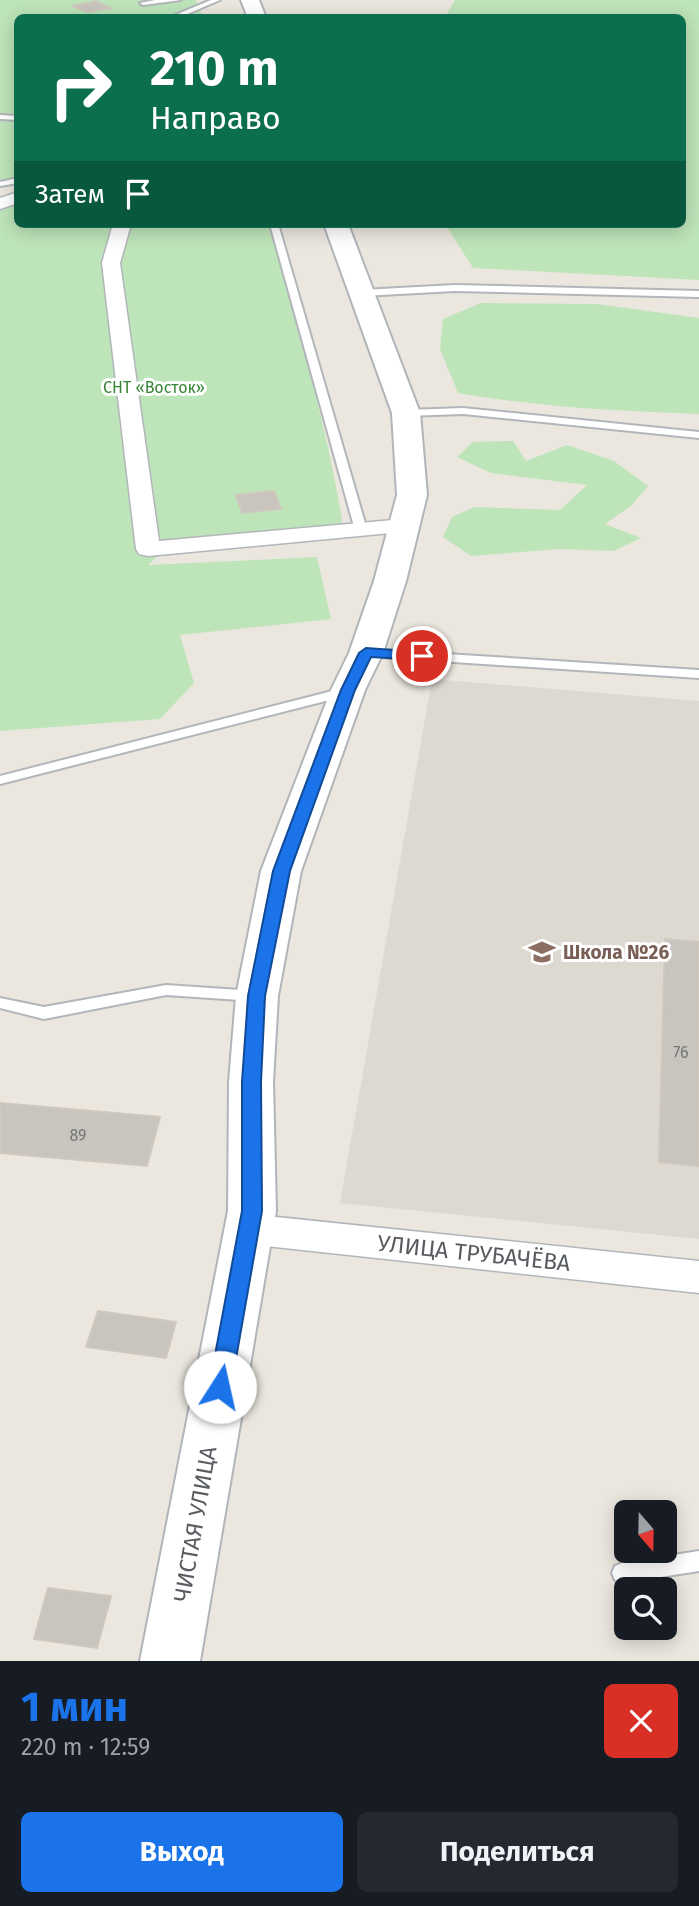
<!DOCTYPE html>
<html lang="ru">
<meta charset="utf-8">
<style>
body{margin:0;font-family:"Fira Sans",sans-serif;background:#242831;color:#f1f3f6;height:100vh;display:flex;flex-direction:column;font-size:26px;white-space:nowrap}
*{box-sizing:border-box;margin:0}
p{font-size:23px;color:#9ea1a6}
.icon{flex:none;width:38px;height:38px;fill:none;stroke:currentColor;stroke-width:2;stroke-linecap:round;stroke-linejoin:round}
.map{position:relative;height:1661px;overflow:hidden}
.side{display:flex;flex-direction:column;background:#171b24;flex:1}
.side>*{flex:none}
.banner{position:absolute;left:14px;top:14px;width:672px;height:214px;border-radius:10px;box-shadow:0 4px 18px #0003;background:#0b6e4f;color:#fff;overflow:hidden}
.needle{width:46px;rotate:160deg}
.controls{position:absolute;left:614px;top:1500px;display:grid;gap:14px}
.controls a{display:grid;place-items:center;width:63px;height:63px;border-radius:10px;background:#171b24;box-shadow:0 4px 18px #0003;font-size:35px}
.pin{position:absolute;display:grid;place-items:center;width:60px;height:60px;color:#fff;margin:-30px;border:4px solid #fff;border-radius:50%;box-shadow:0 2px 7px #0007}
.me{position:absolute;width:77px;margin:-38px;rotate:10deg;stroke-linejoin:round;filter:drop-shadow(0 0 5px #0008)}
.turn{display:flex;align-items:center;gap:24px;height:147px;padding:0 21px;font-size:32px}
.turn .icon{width:91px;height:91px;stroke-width:2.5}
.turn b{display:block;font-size:49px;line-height:60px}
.then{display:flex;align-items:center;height:66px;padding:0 21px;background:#0003;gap:14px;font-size:26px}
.round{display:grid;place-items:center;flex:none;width:74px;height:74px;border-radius:10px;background:#242831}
.headline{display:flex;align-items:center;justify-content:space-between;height:119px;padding:0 21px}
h1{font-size:42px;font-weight:700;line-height:52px;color:#1a73e8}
.action{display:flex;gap:14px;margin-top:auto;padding:14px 21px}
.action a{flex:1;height:80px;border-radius:10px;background:#1a73e8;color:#fff;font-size:28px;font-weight:700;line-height:80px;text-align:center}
.action a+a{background:#242831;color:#f1f3f6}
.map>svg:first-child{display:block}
</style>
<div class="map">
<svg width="699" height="1661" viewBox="0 0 699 1661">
<rect width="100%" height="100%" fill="#ebe7df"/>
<path fill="#ddd9d0" d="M432,679L699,701V1239L340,1203Z"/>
<path fill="#bee4ba" d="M0,0H196L203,17L18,18L17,186L0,183Z
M455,0H699V280L473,268L445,224H682V18L445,17Z
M17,202L18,224H269C297,325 327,424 343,527L175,540L148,565L317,557L331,619L180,635L194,683L160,719L0,731V210Z
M481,303L597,304L699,318V414C618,411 538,407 458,393L440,349L443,319Z
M513,441L526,461L567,445L614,461L648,486L632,505L605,524L641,538L614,551L559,549L471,556L443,537L452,517L475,507L560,510L587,485L491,473L457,457L473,442Z"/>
<path fill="#c8c4be" stroke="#d0c8bd" stroke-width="2" d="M96,1L110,8L87,12L73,6Z
M274,491L281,509L242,513L236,495Z
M665,939L699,942V1166L659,1162Z
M0,1103L160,1117L147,1166L0,1153Z
M98,1311L176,1322L166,1358L86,1347Z
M48,1588L111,1596L97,1648L34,1639Z"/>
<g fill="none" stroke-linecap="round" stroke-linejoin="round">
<g stroke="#b2b6ba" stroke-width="4">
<path id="lane" d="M181,0L143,5L140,3L155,0Z
M211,0H220L178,18H168Z
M0,115L18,116V120L0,119Z
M18,178V183L0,186V182Z
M270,224H278L367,530L365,532H357L355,530Z
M455,285L699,291V297L455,291L362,296L357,293L362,290Z
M463,408L699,432V438L463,414L406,416L401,413L406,410Z
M366,649L699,670V678L362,656L360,653Z
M348,687L354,691L353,694L0,784V776Z
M166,985L255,991L260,992L263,996L260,1000L255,1001L166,995L44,1019L0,1008V998L44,1007Z
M699,1551V1571L622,1583L615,1580L612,1573L615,1566L622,1563Z"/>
</g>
<g stroke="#b2b6ba" stroke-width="3">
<path id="street" d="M18,192V203L0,209V198Z
M113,224H131L120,263L159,541L404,519L412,521L416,526L412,531L148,556L139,554L136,549L102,263Z
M248,1214L699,1261V1293L248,1244L235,1239L229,1229L235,1219Z"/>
</g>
<g stroke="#b1b5ba" stroke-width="4">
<path id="secondary" d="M241,0H259L266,18H248Z
M324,224H348L420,413L427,495L406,581L383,653L365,690L301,871L278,996L273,1082L276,1211L200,1661H140L228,1211L229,1082L236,996L261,871L331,690L349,653L374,581L397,495L392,413Z"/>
</g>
<use href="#lane" fill="#fff" fill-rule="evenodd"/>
<use href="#street" fill="#fff" fill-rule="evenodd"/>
<use href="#secondary" fill="#fff" fill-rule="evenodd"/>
</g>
<path fill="#1a73e8" stroke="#114b97" stroke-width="2" d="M366,648L422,652L429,656L422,660L371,657L355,690L290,871L265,996L261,1082L262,1211L231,1387L228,1393L220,1396L212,1393L209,1387L242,1211V1082L248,996L273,871L341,690L359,653Z"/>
<defs>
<g id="school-bare" transform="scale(2.1)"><path d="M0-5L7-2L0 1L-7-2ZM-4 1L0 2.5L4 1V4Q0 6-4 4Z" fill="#8d6e63" stroke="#fff" stroke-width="2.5" paint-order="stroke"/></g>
</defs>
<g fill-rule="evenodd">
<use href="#school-bare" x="542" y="952"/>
</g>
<g text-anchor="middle" stroke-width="6" stroke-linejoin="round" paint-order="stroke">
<g font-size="16" fill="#378434" stroke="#fff">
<text x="154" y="393">СНТ «Восток»</text>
</g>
<g font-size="16" fill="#747678">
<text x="681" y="1058">76</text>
<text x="78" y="1141">89</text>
</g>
<g font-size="19" font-weight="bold" fill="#785e54" stroke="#fff" text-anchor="start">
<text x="563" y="959">Школа №26</text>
</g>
<g font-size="23" fill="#585c60" stroke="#fff">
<text transform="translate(474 1253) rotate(6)" y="8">УЛИЦА ТРУБАЧЁВА</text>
<text transform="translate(195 1524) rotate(-80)" y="8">ЧИСТАЯ УЛИЦА</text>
</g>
</g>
</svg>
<div class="controls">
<a><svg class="needle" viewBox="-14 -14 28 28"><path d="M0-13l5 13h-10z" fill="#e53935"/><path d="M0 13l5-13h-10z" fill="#9ea1a6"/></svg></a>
<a><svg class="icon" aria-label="search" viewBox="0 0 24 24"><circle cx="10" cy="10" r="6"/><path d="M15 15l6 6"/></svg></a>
</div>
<div class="pin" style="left:422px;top:656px;background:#d93025"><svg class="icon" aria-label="arrive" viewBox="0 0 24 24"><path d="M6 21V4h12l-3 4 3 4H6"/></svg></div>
<svg class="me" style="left:220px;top:1387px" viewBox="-20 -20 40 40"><circle r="19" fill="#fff"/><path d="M0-13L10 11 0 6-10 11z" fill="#1a73e8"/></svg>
<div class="banner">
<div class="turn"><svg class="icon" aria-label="right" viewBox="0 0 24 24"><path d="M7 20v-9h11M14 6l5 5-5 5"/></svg><div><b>210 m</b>Направо</div></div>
<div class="then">Затем<svg class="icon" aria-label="arrive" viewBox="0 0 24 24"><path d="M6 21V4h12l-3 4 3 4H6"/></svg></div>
</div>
</div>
<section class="side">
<div class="headline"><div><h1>1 мин</h1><p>220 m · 12:59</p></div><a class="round" style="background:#d93025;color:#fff"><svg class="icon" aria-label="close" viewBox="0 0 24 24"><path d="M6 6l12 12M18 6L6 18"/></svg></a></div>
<div class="action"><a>Выход</a><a>Поделиться</a></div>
</section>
